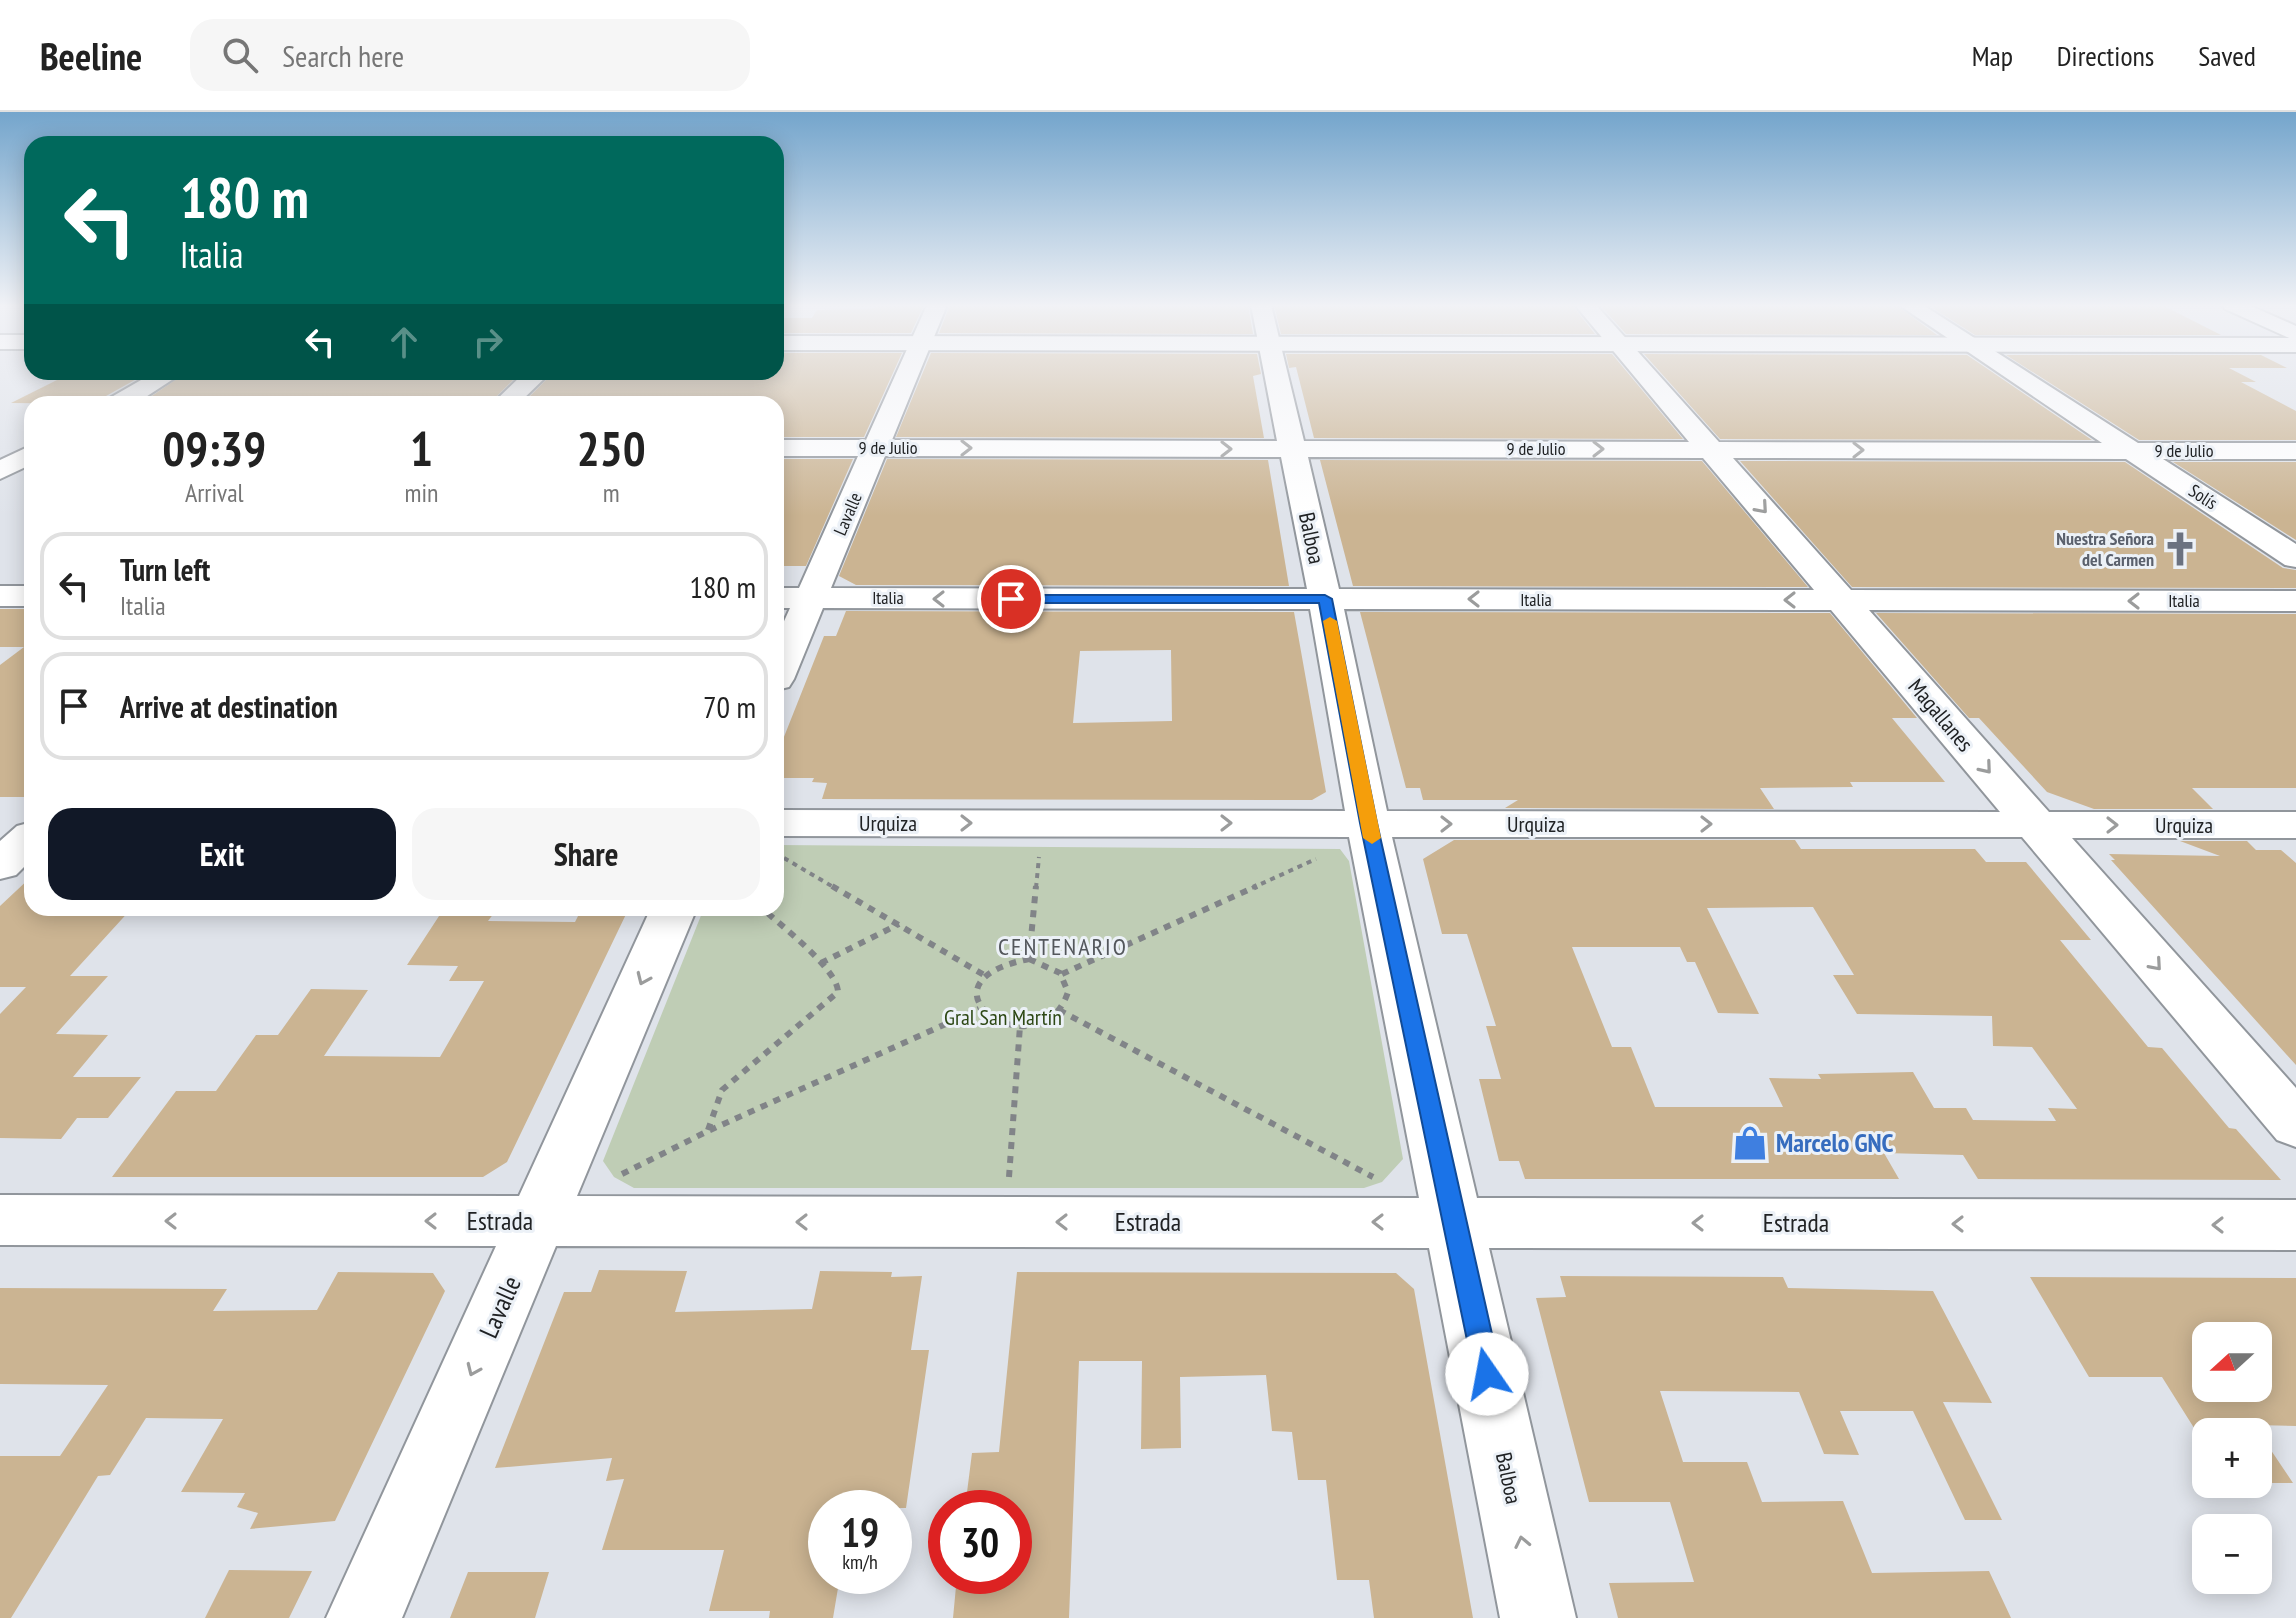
<!DOCTYPE html>
<meta charset="utf-8">
<style>
body{margin:0;font-family:"PT Sans Narrow",sans-serif;background:#f6f6f6;color:#222;height:100vh;display:flex;flex-direction:column;font-size:30px;white-space:nowrap}
*{box-sizing:border-box;margin:0}
p{font-size:26px;color:#767676}
.icon{flex:none;width:44px;height:44px;fill:none;stroke:currentColor;stroke-width:2;stroke-linecap:round;stroke-linejoin:round}
.map{position:relative;flex:1;overflow:hidden}
.side{position:absolute;left:24px;top:284px;width:760px;height:520px;display:flex;flex-direction:column;background:#fff;border-radius:24px;box-shadow:0 4px 20px #0003}
.side>*{flex:none}
.banner{position:absolute;left:24px;top:24px;width:760px;height:244px;border-radius:24px;box-shadow:0 4px 20px #0003;background:#00695c;color:#fff;overflow:hidden}
.needle{width:52px;rotate:249deg}
.fabs{position:absolute;left:2192px;top:1210px;display:grid;gap:16px}
.fabs a{display:grid;place-items:center;width:80px;height:80px;border-radius:16px;background:#fff;box-shadow:0 4px 20px #0003;font-size:40px}
.speed{position:absolute;left:808px;top:1378px;display:flex;gap:16px;font-size:40px;font-weight:700;text-align:center}
.speed>*{display:grid;place-content:center;width:104px;height:104px;border-radius:50%;background:#fff;box-shadow:0 4px 20px #0003;line-height:1}
.speed small{font-size:20px;font-weight:400}
.speed .limit{border:12px solid #d22;background:#fff;color:#111}
.pin{position:absolute;display:grid;place-items:center;width:68px;height:68px;color:#fff;margin:-34px;border:4px solid #fff;border-radius:50%;box-shadow:0 2px 8px #0007}
.me{position:absolute;width:88px;margin:-44px;rotate:348deg;stroke-linejoin:round;filter:drop-shadow(0 0 6px #0008)}
.turn{display:flex;align-items:center;gap:28px;height:168px;padding:0 24px;font-size:36px}
.turn .icon{width:104px;height:104px;stroke-width:2.5}
.turn b{display:block;font-size:56px;line-height:68px}
.lanes{display:flex;align-items:center;height:76px;padding:0 24px;background:#0003;justify-content:center;gap:40px;direction:ltr}
.lanes .off{opacity:.35}
.eta{display:flex;justify-content:space-evenly;align-items:center;height:136px;text-align:center}
.eta b{font-size:48px;font-weight:600;line-height:56px}
.button{display:flex;gap:16px;margin-top:auto;padding:16px 24px}
.button a{flex:1;height:92px;border-radius:24px;background:#111827;color:#fff;font-size:32px;font-weight:600;line-height:92px;text-align:center}
.button a+a{background:#f6f6f6;color:#222}
ul{padding:0;list-style:none}
li{display:flex;align-items:center;gap:24px;height:108px;margin:0 16px 12px;padding:0 8px;border:4px solid #e0e0e0;border-radius:24px}
li div{flex:1}
li b{display:block;font-size:30px}
li em{font-style:normal}
header{display:flex;align-items:center;gap:48px;box-sizing:border-box;height:112px;padding:0 40px;background:#fff;border-bottom:2px solid #e0e0e0}
header strong{font-size:38px}
nav{display:flex;gap:44px;margin-inline-start:auto;font-size:28px}
.search{width:560px;height:72px;background:#f6f6f6;display:flex;align-items:center;gap:20px;box-sizing:border-box;padding:0 28px;border-radius:24px;color:#767676;font-size:30px}
.map>svg:first-child{display:block}
</style>
<header>
<strong>Beeline</strong>
<div class="search"><svg class="icon" aria-label="search" viewBox="0 0 24 24"><circle cx="10" cy="10" r="6"/><path d="M15 15l6 6"/></svg>Search here</div>
<nav><a>Map</a><a>Directions</a><a>Saved</a></nav>
</header>
<div class="map">
<svg width="2296" height="1506" viewBox="0 0 2296 1506">
<rect width="100%" height="100%" fill="#dfe3ea"/>
<path fill="#bfcdb5" d="M776,733L1340,737L1349,749L1403,1047L1382,1070L1364,1076H634L614,1065L603,1049L704,796H776Z"/>
<path fill="#cbb492" fill-rule="evenodd" d="M881,193H924L911,221H776V206H812L817,198L870,197Z
M950,193H1248L1253,222L939,221Z
M1274,193H1572L1595,222H1281Z
M1600,193H1896L1937,223L1626,222Z
M1928,193H2162L2221,223H1975Z
M776,241H902L864,325H776V292H522L554,260H776Z
M931,241L1257,242L1261,262L1253,264L1264,326L896,325Z
M1286,242H1612L1683,327L1314,326L1296,255L1289,256Z
M1644,242L1967,243L2092,328L1720,327Z
M2006,243H2261L2287,256H2229L2256,270H2241L2296,299V328H2139Z
M73,260H149L106,284L102,292L11,291Z
M187,260H521L489,292H140Z
M776,347H853L806,454H776Z
M887,347L1268,348L1289,474L856,473L839,464Z
M1320,348L1702,349L1808,475L1353,474Z
M1740,349L2125,350L2283,456L2296,458V476L1852,475Z
M2173,350H2296V428Z
M0,497H32V685H0V553L24,535H0Z
M846,499L1294,500L1326,680L1312,688L822,687L827,671L812,670L814,666H776V645L824,524H836ZM1171,538L1172,609L1073,611L1080,539Z
M1360,500L1830,501L1917,606H1892L1945,670H1850L1853,675L1760,676L1774,697L1505,696L1518,688H1423L1420,676H1406Z
M1876,501L2296,502V676H2192L2213,697H2094L2047,680L1979,606H1969Z
M1454,728H1795L1801,737H1975L1986,750H2026L2091,828H2060L2148,935L2162,936L2229,1016L2236,1017L2281,1068L1978,1067L1963,1043L1884,1041L1899,1067H1525L1519,1049H1499L1479,967H1501L1486,914H1496L1467,822H1442L1423,747ZM1813,795L1854,863H1833L1857,902L1992,904L1993,934L2032,935L2077,997L2048,996L2056,1009L1973,1008L1966,996H1934L1913,960L1818,962L1821,967L1769,966L1783,995H1655L1631,935H1612L1572,835H1680L1687,850H1695L1718,901L1759,902L1707,796Z
M2180,729H2247L2256,738H2281L2296,751V953L2111,748H2115L2109,742L2220,744Z
M32,764V796H132L70,864H108L56,922L108,923L73,965H141L108,1006H77L61,1027L0,1026V902L26,875H0V794Z
M582,796H629L507,1050L483,1065H112L176,979H216L256,923H278L311,877L368,878L324,944L440,945L484,869H449L458,854L407,853L441,801H494L488,809L575,810Z
M599,1158L687,1159L675,1200L812,1197L820,1159L892,1160L891,1165L922,1164L911,1238H929L906,1396H826V1464H840L833,1506H769L770,1499H709L724,1438H602L624,1367L606,1369L612,1346L495,1356L564,1180H591Z
M338,1160L433,1161L445,1179L335,1409L250,1417L258,1401L237,1395L245,1381L181,1380L223,1307L146,1306L110,1363L98,1364L11,1506H0V1344H60L108,1273L0,1272V1176L227,1177L213,1199L317,1198Z
M1017,1160L1396,1161L1414,1177L1473,1506H1374L1369,1468H1337L1326,1368H1298L1292,1320L1272,1319L1266,1263L1180,1265L1181,1336L1141,1337L1142,1249H1079L1069,1506H953L957,1464H1014V1396H965L972,1341L999,1340Z
M1560,1164L1783,1165L1788,1176L1933,1179L1992,1291L1943,1290L2002,1408H1965L1913,1299H1840L1859,1343L1824,1342L1799,1280L1660,1279L1683,1350H1747L1762,1390L1843,1389L1872,1461L1989,1459L2011,1506H1618L1609,1471L1694,1470L1670,1390H1589L1536,1186L1566,1185Z
M2030,1165L2296,1166V1314L2254,1313L2293,1371H2258V1320H2206V1335L2162,1265H2089ZM2206,1224H2258V1276H2206Z
M229,1458L312,1459L289,1506H205Z
M468,1460H549L535,1506H450Z"/>
<g fill="none" stroke-linecap="round" stroke-linejoin="round">
<g stroke="#91969c" stroke-width="4">
<path id="minor" d="M927,193H947L892,328L1277,329L1251,193H1271L1304,329L1689,330L1575,193H1596L1719,330L2102,331L1899,193H1923L2138,331H2296V347H2163L2296,432V455L2285,453L2126,347L1733,346L1851,478L2296,479V499L1869,498L2049,700H2296V726H2072L2296,976V1035L2277,1028L2022,725H1392L1477,1086L2296,1088V1138L1489,1136L1576,1506H1500L1429,1136L556,1134L402,1506H326L496,1134L0,1133V1083L519,1084L651,796H697L577,1084L1419,1086L1349,725L776,724V698L1345,699L1310,497L823,496L794,567L789,575L776,578V527L790,496H776V476H799L858,344H776V328H866ZM885,344L1281,345L1307,477L831,476ZM1308,345L1703,346L1814,478L1339,477ZM1344,497L1831,498L2000,700L1387,699Z
M2222,193H2249L2296,214V229L2225,197Z
M155,260H184L135,292H105L108,287Z
M525,260H551L518,292H492Z
M32,333V352L0,367V348Z
M0,474H32V494H0Z
M32,710V747L16,763L0,767V729L17,714Z"/>
</g>
<g stroke="#91969c" stroke-width="4">
<path id="major" d="M0,223H32V237H0Z
M776,224L2296,226V240L776,238Z"/>
</g>
<path stroke="#818488" stroke-width="4" stroke-dasharray="5 5" stroke-linecap="butt" d="M784,746L835,776
M1036,776L1039,745
M1252,776L1316,747"/>
<path stroke="#818488" stroke-width="6" stroke-dasharray="7 7" stroke-linecap="butt" d="M832,774L984,863
M1029,847L1060,861L1068,880C1041,963 903,872 1029,847Z
M1029,847L1036,774
M821,851L899,812
M1062,862L1257,774
M1059,898L1373,1065
M708,1018L722,978L838,880C838,857 779,812 762,796
M622,1062L708,1019L979,897
M1009,1065L1020,914"/>
<use href="#minor" fill="#fff" fill-rule="evenodd"/>
<use href="#major" fill="#fff" fill-rule="evenodd"/>
</g>
<defs><path id="oneway-chevron" d="M-2-3.5L2.5 0L-2 3.5" fill="none" stroke-width="1.6" stroke-linecap="round" stroke-linejoin="round" transform="scale(2)"/></defs>
<g stroke="#9b9c9c">
<use href="#oneway-chevron" transform="translate(966 336)"/>
<use href="#oneway-chevron" transform="translate(1226 337)"/>
<use href="#oneway-chevron" transform="translate(1598 337)"/>
<use href="#oneway-chevron" transform="translate(1858 338)"/>
<use href="#oneway-chevron" transform="translate(1762 396) rotate(49)"/>
<use href="#oneway-chevron" transform="translate(939 487) rotate(-180)"/>
<use href="#oneway-chevron" transform="translate(1474 487) rotate(-180)"/>
<use href="#oneway-chevron" transform="translate(1790 488) rotate(-180)"/>
<use href="#oneway-chevron" transform="translate(2134 489) rotate(-180)"/>
<use href="#oneway-chevron" transform="translate(1986 656) rotate(50)"/>
<use href="#oneway-chevron" transform="translate(966 711)"/>
<use href="#oneway-chevron" transform="translate(1226 711)"/>
<use href="#oneway-chevron" transform="translate(1446 712)"/>
<use href="#oneway-chevron" transform="translate(1706 712)"/>
<use href="#oneway-chevron" transform="translate(2112 713)"/>
<use href="#oneway-chevron" transform="translate(2156 853) rotate(49)"/>
<use href="#oneway-chevron" transform="translate(643 867) rotate(114)"/>
<use href="#oneway-chevron" transform="translate(171 1109) rotate(-180)"/>
<use href="#oneway-chevron" transform="translate(431 1109) rotate(-180)"/>
<use href="#oneway-chevron" transform="translate(802 1110) rotate(180)"/>
<use href="#oneway-chevron" transform="translate(1062 1110) rotate(-180)"/>
<use href="#oneway-chevron" transform="translate(1378 1110) rotate(-180)"/>
<use href="#oneway-chevron" transform="translate(1698 1111) rotate(-180)"/>
<use href="#oneway-chevron" transform="translate(1958 1112) rotate(-180)"/>
<use href="#oneway-chevron" transform="translate(2218 1113) rotate(-180)"/>
<use href="#oneway-chevron" transform="translate(473 1258) rotate(114)"/>
<use href="#oneway-chevron" transform="translate(1522 1430) rotate(-102)"/>
</g>
<linearGradient id="sky" x2="0" y2="1"><stop stop-color="#74a5cc"/><stop offset="0.48" stop-color="#f1f2f6"/><stop offset="1" stop-color="#f1f2f6" stop-opacity="0"/></linearGradient>
<rect width="2296" height="404" fill="url(#sky)"/>
<path fill="#1a73e8" stroke="#114b97" stroke-width="2" d="M1325,483L1332,487L1377,711L1501,1262L1497,1271L1487,1275L1478,1271L1474,1262L1360,711L1319,491H1011L1005,487L1011,483Z"/>
<path fill="#f59e0b" d="M1330,505L1337,509L1381,726L1372,732L1363,726L1323,509Z"/>
<defs>
<g id="church-bare" transform="scale(2.76)"><path d="M-1.2-6h2.4v3.5h3.3v2.4h-3.3V6h-2.4V-.1h-3.3v-2.4h3.3Z" fill="#6b7280" stroke="#ecf1f7" stroke-width="2.5" paint-order="stroke"/></g>
<g id="shop-bare" transform="scale(2.76)"><path d="M-5-2.5h2.3a2.7 3.5 0 0 1 5.4 0H5L5.5 6h-11ZM-1.5-2.5h3a1.5 2.3 0 0 0-3 0Z" fill="#3f7fe0" stroke="#ecf1f7" stroke-width="2.5" paint-order="stroke"/></g>
</defs>
<g fill-rule="evenodd">
<use href="#church-bare" x="2180" y="437"/>
<use href="#shop-bare" x="1750" y="1031"/>
</g>
<g text-anchor="middle" stroke-width="6" stroke-linejoin="round" paint-order="stroke">
<g font-size="18" fill="#202224" stroke="#ecf1f7">
<text x="888" y="342">9 de Julio</text>
<text x="1536" y="343">9 de Julio</text>
<text x="2184" y="345">9 de Julio</text>
<text transform="translate(2203 385) rotate(33)" y="6">Solís</text>
<text transform="translate(848 402) rotate(-67)" y="6">Lavalle</text>
<text x="888" y="492">Italia</text>
<text x="1536" y="494">Italia</text>
<text x="2184" y="495">Italia</text>
</g>
<g font-size="18" font-weight="bold" fill="#5b616d" stroke="#ecf1f7" text-anchor="end">
<text x="2154" y="433">Nuestra Señora<tspan x="2154" dy="21">del Carmen</tspan></text>
</g>
<g font-size="22" fill="#202224" stroke="#ecf1f7">
<text transform="translate(1312 426) rotate(78)" y="8">Balboa</text>
<text transform="translate(1941 603) rotate(50)" y="8">Magallanes</text>
<text x="888" y="719">Urquiza</text>
<text x="1536" y="720">Urquiza</text>
<text x="2184" y="721">Urquiza</text>
<text transform="translate(1509 1366) rotate(78)" y="8">Balboa</text>
</g>
<g font-size="22" fill="#2d4815" stroke="#ecf1f7">
<text x="1003" y="913">Gral San Martín</text>
</g>
<g font-size="24" letter-spacing="2" fill="#53575c" stroke="#ecf1f7">
<text x="1063" y="843">CENTENARIO</text>
</g>
<g font-size="26" font-weight="bold" fill="#366cbe" stroke="#ecf1f7" text-anchor="start">
<text x="1776" y="1040">Marcelo GNC</text>
</g>
<g font-size="26" fill="#202224" stroke="#ecf1f7">
<text x="500" y="1118">Estrada</text>
<text x="1148" y="1119">Estrada</text>
<text x="1796" y="1120">Estrada</text>
<text transform="translate(500 1195) rotate(-66)" y="9">Lavalle</text>
</g>
</g>
</svg>
<div class="fabs">
<a><svg class="needle" viewBox="-14 -14 28 28"><path d="M0-13l5 13h-10z" fill="#e53935"/><path d="M0 13l5-13h-10z" fill="#767676"/></svg></a>
<a>+</a>
<a>−</a>
</div>
<div class="speed"><div>19<small>km/h</small></div><div class="limit">30</div></div>
<div class="pin" style="left:1011px;top:487px;background:#d93025"><svg class="icon" aria-label="arrive" viewBox="0 0 24 24"><path d="M6 21V4h12l-3 4 3 4H6"/></svg></div>
<svg class="me" style="left:1487px;top:1262px" viewBox="-20 -20 40 40"><circle r="19" fill="#fff"/><path d="M0-13L10 11 0 6-10 11z" fill="#1a73e8"/></svg>
<div class="banner">
<div class="turn"><svg class="icon" aria-label="left" viewBox="0 0 24 24"><path d="M17 20v-9H6M10 6l-5 5 5 5"/></svg><div><b>180 m</b>Italia</div></div>
<div class="lanes"><svg class="icon" aria-label="left" viewBox="0 0 24 24"><path d="M17 20v-9H6M10 6l-5 5 5 5"/></svg><svg class="icon off" aria-label="ahead" viewBox="0 0 24 24"><path d="M12 20V5M6 11l6-6 6 6"/></svg><svg class="icon off" aria-label="right" viewBox="0 0 24 24"><path d="M7 20v-9h11M14 6l5 5-5 5"/></svg></div>
</div>
<section class="side">
<div class="eta">
<div><b>09:39</b><p>Arrival</p></div>
<div><b>1</b><p>min</p></div>
<div><b>250</b><p>m</p></div>
</div>
<ul>
<li><svg class="icon" aria-label="left" viewBox="0 0 24 24"><path d="M17 20v-9H6M10 6l-5 5 5 5"/></svg><div><b>Turn left</b><p>Italia</p></div><em>180 m</em></li>
<li><svg class="icon" aria-label="arrive" viewBox="0 0 24 24"><path d="M6 21V4h12l-3 4 3 4H6"/></svg><div><b>Arrive at destination</b></div><em>70 m</em></li>
</ul>
<div class="button"><a>Exit</a><a>Share</a></div>
</section>
</div>
